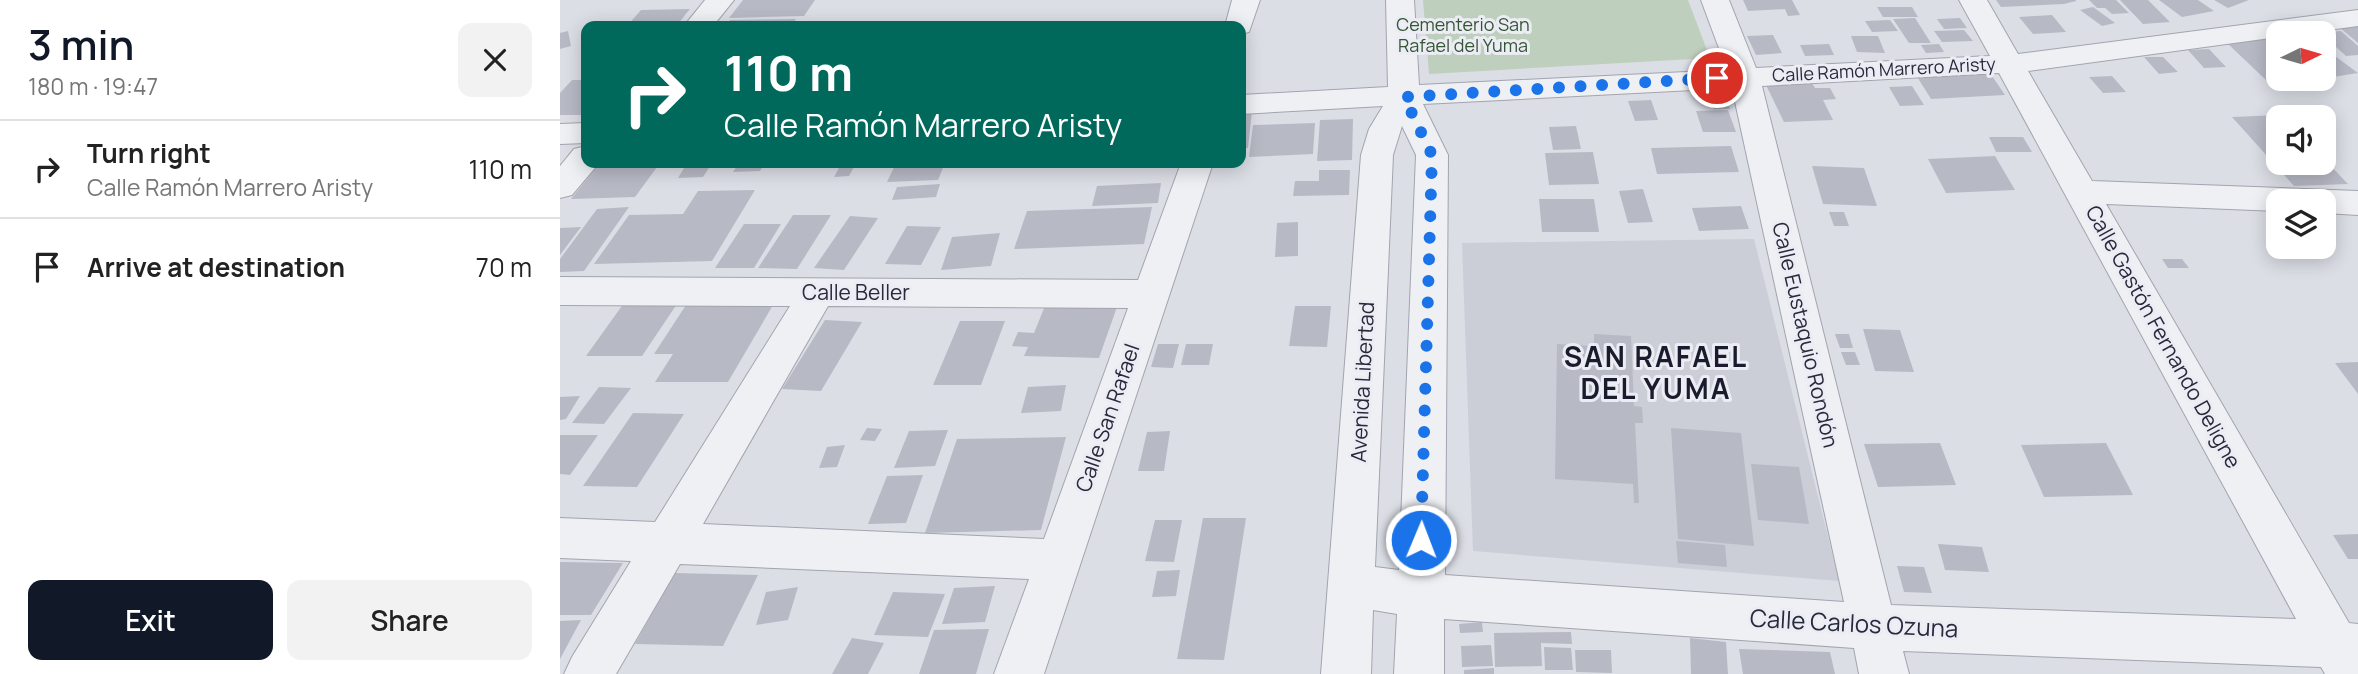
<!DOCTYPE html>
<meta charset="utf-8">
<style>
body{margin:0;font-family:Manrope,sans-serif;background:#f2f2f2;color:#222;height:100vh;display:flex;flex-direction:column;font-size:26px;white-space:nowrap}
*{box-sizing:border-box;margin:0}
p{font-size:23px;color:#767676}
.icon{flex:none;width:38px;height:38px;fill:none;stroke:currentColor;stroke-width:2;stroke-linecap:round;stroke-linejoin:round}
.map{position:relative;flex:1;overflow:hidden}
.sheet{display:flex;flex-direction:column;background:#fff;width:560px}
.sheet>*{flex:none}
.top-card{position:absolute;left:21px;top:21px;width:665px;height:147px;border-radius:14px;box-shadow:0 4px 18px #0003;background:#00695c;color:#fff;overflow:hidden}
.needle{width:46px;rotate:85deg}
.tools{position:absolute;left:1706px;top:21px;display:grid;gap:14px}
.tools a{display:grid;place-items:center;width:70px;height:70px;border-radius:14px;background:#fff;box-shadow:0 4px 18px #0003;font-size:35px}
.pin{position:absolute;display:grid;place-items:center;width:60px;height:60px;color:#fff;margin:-30px;border:4px solid #fff;border-radius:50%;box-shadow:0 2px 7px #0007}
.me{position:absolute;width:77px;margin:-38px;rotate:1deg;stroke-linejoin:round;filter:drop-shadow(0 0 5px #0008)}
.turn{display:flex;align-items:center;gap:24px;height:147px;padding:0 28px;font-size:32px}
.turn .icon{width:91px;height:91px;stroke-width:2.5}
.turn b{display:block;font-size:49px;line-height:60px}
.round{display:grid;place-items:center;flex:none;width:74px;height:74px;border-radius:14px;background:#f2f2f2}
.overview{display:flex;align-items:center;justify-content:space-between;height:119px;padding:0 28px}
h1{font-size:42px;font-weight:600;line-height:52px;color:#111827}
.cta{display:flex;gap:14px;margin-top:auto;padding:14px 28px}
.cta a{flex:1;height:80px;border-radius:14px;background:#111827;color:#fff;font-size:28px;font-weight:600;line-height:80px;text-align:center}
.cta a+a{background:#f2f2f2;color:#222}
ul{padding:0;list-style:none}
li{display:flex;align-items:center;gap:21px;height:98px;padding:0 28px;border-top:2px solid #e0e0e0}
li div{flex:1}
li b{display:block;font-size:26px}
li em{font-style:normal}
main{display:flex;flex:1;min-height:0}
.map>svg:first-child{display:block}
</style>
<main>
<section class="sheet">
<div class="overview"><div><h1>3 min</h1><p>180 m · 19:47</p></div><a class="round"><svg class="icon" aria-label="close" viewBox="0 0 24 24"><path d="M6 6l12 12M18 6L6 18"/></svg></a></div>
<ul>
<li><svg class="icon" aria-label="right" viewBox="0 0 24 24"><path d="M7 20v-9h11M14 6l5 5-5 5"/></svg><div><b>Turn right</b><p>Calle Ramón Marrero Aristy</p></div><em>110 m</em></li>
<li><svg class="icon" aria-label="arrive" viewBox="0 0 24 24"><path d="M6 21V4h12l-3 4 3 4H6"/></svg><div><b>Arrive at destination</b></div><em>70 m</em></li>
</ul>
<div class="cta"><a>Exit</a><a>Share</a></div>
</section>
<div class="map">
<svg width="1798" height="674" viewBox="0 0 1798 674">
<rect width="100%" height="100%" fill="#dcdee6"/>
<path fill="#cbcdd7" d="M1194,239L1279,581L913,551L902,243Z"/>
<path fill="#bfcfbe" d="M863,0H1128L1150,58L869,74Z"/>
<path fill="#b7b9c5" d="M183,0H255L244,16L169,18Z
M1183,0H1232L1240,15L1228,16L1225,9L1188,11Z
M1436,0H1516V1L1504,4L1441,7Z
M1529,0H1556L1569,13L1552,14L1545,8H1537Z
M1560,0H1588L1610,22L1583,24Z
M1599,0H1638L1654,11L1622,17Z
M1654,0H1689L1668,8Z
M1317,7H1352L1358,17H1323Z
M1533,7L1555,23L1542,26L1520,10Z
M130,9L116,26H67L81,10Z
M1492,15L1506,32L1473,34L1459,17Z
M1355,18L1371,43H1349L1333,19Z
M1400,18L1407,28L1384,29L1377,19Z
M236,19L231,26H165L170,20Z
M1330,20L1338,31L1312,32L1305,21Z
M1798,26V43L1779,27Z
M1404,30L1413,41L1382,42L1374,31Z
M8,31L11,46L0,49V33Z
M1781,31L1798,46V55L1786,56L1764,36V32Z
M1213,35L1222,53L1196,55L1187,36Z
M1291,36H1318L1325,53L1297,52Z
M1708,39L1718,49V58L1712,59L1718,65V81H1707L1666,42Z
M1269,44L1274,55L1245,56L1240,45Z
M1379,44L1384,52L1366,53L1361,45Z
M1764,48L1798,73L1773,77L1764,70Z
M1649,49L1666,67L1644,68L1628,50Z
M1584,57H1603L1618,72L1599,74Z
M1430,73L1445,95L1371,99L1356,75Z
M1552,76L1566,92L1543,93L1529,77Z
M12,80H26V115H0V93Z
M1252,83L1255,88H1270L1276,99L1263,100L1273,120L1224,122L1206,85Z
M1352,86L1364,105L1340,106L1329,87Z
M1147,91H1163L1170,109H1154Z
M1091,100L1098,120L1075,121L1068,101Z
M1168,110L1176,132H1143L1136,111Z
M692,111L688,148H681V112Z
M1718,115V163H1764V159L1788,184L1734,186L1672,117Z
M793,119L792,160L757,161L760,120Z
M755,123L753,154L689,157L693,125Z
M1016,126L1021,149L993,150L989,127Z
M1429,137H1463L1472,152H1436Z
M1171,146L1179,172L1097,174L1091,148Z
M1033,152L1039,184L989,185L985,153Z
M1435,156L1455,190L1386,193L1368,159Z
M40,163H100L75,197L11,199Z
M127,163H152L143,177L118,178Z
M179,163H205L200,171L173,172Z
M336,163H385L378,180L327,182Z
M1252,166L1304,168L1317,206L1263,204Z
M294,167L289,176L274,177L279,168Z
M759,170H790L789,195L733,196L735,181H759Z
M601,183L598,203L532,206L537,186Z
M380,184L376,197L332,200L337,187Z
M1083,189L1093,222L1068,223L1059,191Z
M195,190L152,261L34,264L69,215L123,214L138,191Z
M979,199H1034L1039,232H982Z
M1181,206L1189,229L1139,231L1132,208Z
M69,207L24,271L0,272V259L37,209Z
M592,207L584,244L454,249L467,211Z
M1269,212H1284L1289,226H1274Z
M233,215H271L237,269L198,268Z
M290,216L318,218L284,270L254,268Z
M738,222V256L715,257L717,223Z
M184,224H221L194,268H155Z
M347,226L381,227L361,265L325,264Z
M21,227L0,255V228Z
M440,233L431,266L381,270L392,237Z
M1602,259H1622L1629,268H1608Z
M487,301L558,304L539,358L464,356L468,347L452,346L458,332L474,333Z
M64,303L117,304L82,356H26Z
M126,305H213L168,382H95L113,354H94Z
M735,306H771L767,347L729,346Z
M265,320L302,322L261,391L222,389Z
M400,321H445L421,385H373Z
M1303,329L1340,330L1354,372L1315,371Z
M1034,334L1071,336L1074,406L1082,407L1083,423H1075L1079,503H1074L1073,484L995,479L997,344L1034,346Z
M1275,334H1289L1293,348H1280Z
M598,344H619L613,368L591,367Z
M626,344H653L649,365H621Z
M1281,352H1295L1300,365H1286Z
M1798,362V394L1775,363Z
M506,385L501,411L461,413L468,387Z
M39,387L71,388L44,424L12,423Z
M20,396L6,419L0,420V397Z
M73,413L124,414L77,487L23,486Z
M307,428L322,429L315,441L300,440Z
M1111,428L1181,433L1194,546L1118,539Z
M388,430L375,466L334,468L349,431Z
M610,431L604,471H578L587,432Z
M0,435H38L10,475L0,474Z
M506,437L481,530L365,533L397,439Z
M1380,443L1396,485L1318,487L1304,444Z
M1546,443L1573,495L1484,497L1461,445Z
M285,445L277,467L259,468L267,447Z
M1191,464L1239,467L1249,524L1198,520Z
M363,475L346,523L308,524L327,476Z
M643,518H686L664,660L617,659Z
M595,520H622L614,562L585,561Z
M1798,534V559H1788L1773,535Z
M1116,541L1165,545L1167,567L1118,563Z
M1378,544L1422,547L1429,572L1385,570Z
M0,562L63,563L31,615H0Z
M1337,566L1364,567L1372,593L1344,592Z
M620,570L616,596L592,597L597,571Z
M115,573L198,575L163,646L75,644Z
M435,586L425,622L382,624L394,588Z
M238,587L228,620L196,625L206,592Z
M333,592L385,594L368,637L314,635Z
M21,620L0,659V621Z
M922,622L923,632L900,633L899,624Z
M429,629L416,674H359L374,630Z
M1011,632L1012,644L981,643L982,666L935,667L934,633Z
M292,638L324,643L308,674H272Z
M1130,638L1166,642L1168,674H1131Z
M931,645L933,666L902,667L901,646Z
M984,647L1011,648L1013,670H985Z
M1179,649L1270,652L1275,674H1183Z
M1015,650H1051L1052,673L1016,672Z
M934,668V674H904V670Z"/>
<g fill="none" stroke-linecap="round" stroke-linejoin="round">
<g stroke="#a2a4af" stroke-width="2">
<path id="minor" d="M145,0H174L153,26H124Z
M672,0H700L689,32L681,34V26H665Z
M826,0H854L859,85L1167,70L1141,0H1169L1196,68L1430,56L1399,0H1427L1458,54L1798,10V26L1747,33H1718V37L1468,71L1532,181L1798,191V215L1764,213V201H1718V211L1546,204L1789,623L1798,624V674H1765L1761,667L1343,651L1349,674H1299L1294,648L884,619V674H834L837,614L813,610L811,674H761L801,155L809,129L823,106L681,114V95L828,87ZM1439,73L1736,619L1331,605L1202,86ZM1172,88L1284,602L885,575L888,155L863,104ZM842,126L856,155L839,570L815,567L833,155Z
M26,123V143L0,144V124Z
M26,146V163H39L12,195L0,198V166L14,149Z
M621,163H653L484,674H434L469,579L120,564L56,674H4L12,657L71,561L0,558V518L95,522L230,306L0,305V277L578,280ZM268,306L568,308L484,539L143,524Z"/>
</g>
<use href="#minor" fill="#eff0f4" fill-rule="evenodd"/>
</g>
<g fill="none" stroke-linecap="round" stroke-linejoin="round">
<path stroke="#1a73e8" stroke-width="12" stroke-dasharray="0 21.6" d="M861,540L872,155L844,97L1157,78"/>
</g>
<g text-anchor="middle" stroke-width="6" stroke-linejoin="round" paint-order="stroke">
<g font-size="18" fill="#355636" stroke="#ecedf4">
<text x="903" y="31">Cementerio San<tspan x="903" dy="21">Rafael del Yuma</tspan></text>
</g>
<g font-size="18" fill="#272a3b" stroke="#ecedf4">
<text transform="translate(1324 70) rotate(-3)" y="6">Calle Ramón Marrero Aristy</text>
</g>
<g font-size="21" fill="#272a3b" stroke="#ecedf4">
<text x="296" y="300">Calle Beller</text>
<text transform="translate(1245 335) rotate(77)" y="7">Calle Eustaquio Rondón</text>
<text transform="translate(1603 337) rotate(61)" y="7">Calle Gastón Fernando Deligne</text>
<text transform="translate(803 382) rotate(-87)" y="7">Avenida Libertad</text>
<text transform="translate(548 418) rotate(-71)" y="7">Calle San Rafael</text>
</g>
<g font-size="24" fill="#272a3b" stroke="#ecedf4">
<text transform="translate(1294 624) rotate(3)" y="8">Calle Carlos Ozuna</text>
</g>
<g font-size="28" font-weight="bold" letter-spacing="2" fill="#191c2c" stroke="#ecedf4">
<text x="1096" y="367">SAN RAFAEL<tspan x="1096" dy="32">DEL YUMA</tspan></text>
</g>
</g>
</svg>
<div class="tools">
<a><svg class="needle" viewBox="-14 -14 28 28"><path d="M0-13l5 13h-10z" fill="#e53935"/><path d="M0 13l5-13h-10z" fill="#767676"/></svg></a>
<a><svg class="icon" aria-label="sound" viewBox="0 0 24 24"><path d="M4 9h4l5-4v14l-5-4H4zM17 9q2 3 0 6"/></svg></a>
<a><svg class="icon" aria-label="layers" viewBox="0 0 24 24"><path d="M12 4l9 5-9 5-9-5zM3 14l9 5 9-5"/></svg></a>
</div>
<div class="pin" style="left:1157px;top:78px;background:#d93025"><svg class="icon" aria-label="arrive" viewBox="0 0 24 24"><path d="M6 21V4h12l-3 4 3 4H6"/></svg></div>
<svg class="me" style="left:861px;top:540px" viewBox="-20 -20 40 40"><circle r="17" fill="#1a73e8" stroke="#fff" stroke-width="3"/><path d="M0-11L8 9 0 5-8 9z" fill="#fff"/></svg>
<div class="top-card">
<div class="turn"><svg class="icon" aria-label="right" viewBox="0 0 24 24"><path d="M7 20v-9h11M14 6l5 5-5 5"/></svg><div><b>110 m</b>Calle Ramón Marrero Aristy</div></div>
</div>
</div>
</main>
